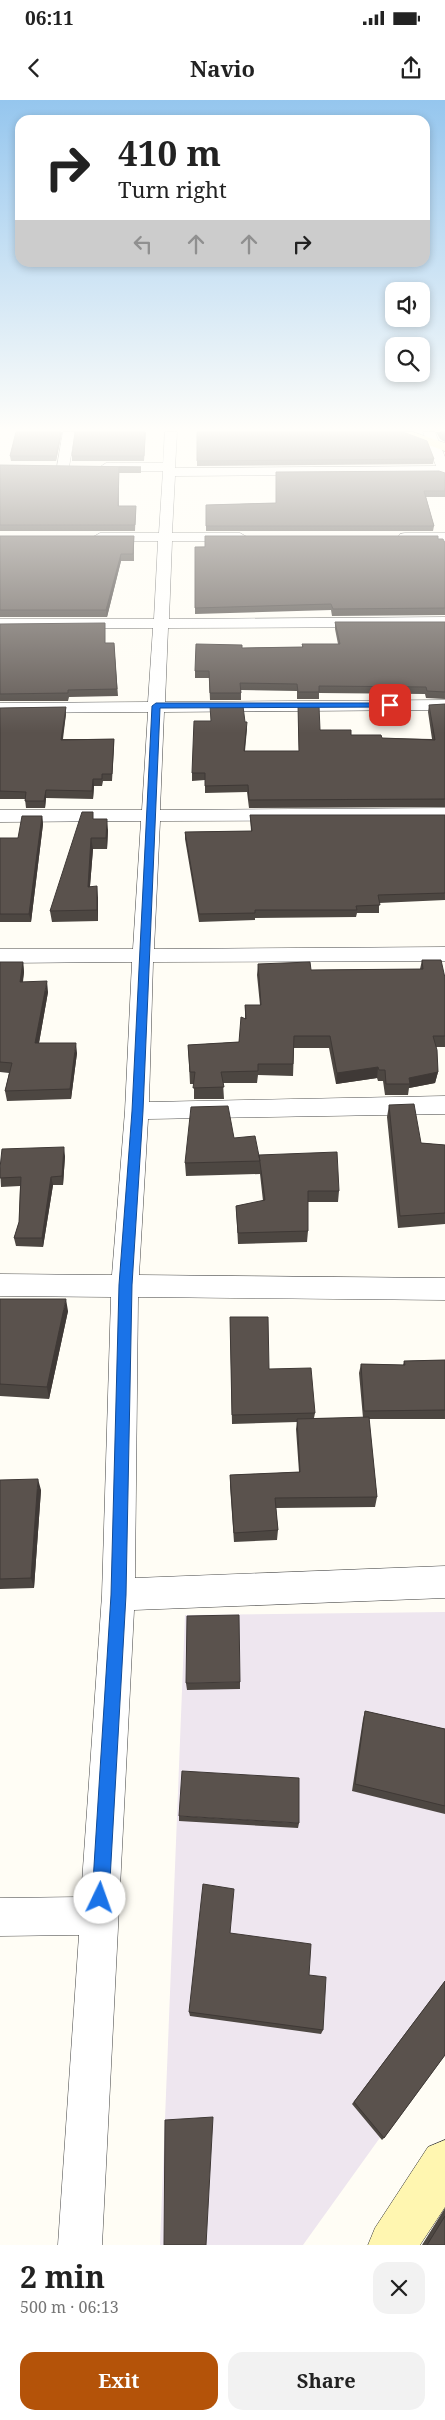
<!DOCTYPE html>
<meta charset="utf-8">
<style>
body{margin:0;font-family:"Noto Serif",serif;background:#f2f2f2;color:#222;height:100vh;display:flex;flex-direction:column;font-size:19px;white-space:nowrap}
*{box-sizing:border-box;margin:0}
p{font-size:16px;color:#767676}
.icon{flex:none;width:28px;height:28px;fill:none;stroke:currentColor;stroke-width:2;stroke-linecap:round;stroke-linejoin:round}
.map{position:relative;height:2145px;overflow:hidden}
.panel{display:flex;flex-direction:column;background:#fff;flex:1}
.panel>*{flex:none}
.guide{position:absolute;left:15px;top:15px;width:415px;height:152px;border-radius:15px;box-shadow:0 2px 8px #0003;background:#fff;color:#222;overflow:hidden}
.tools{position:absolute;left:385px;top:182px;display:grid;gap:10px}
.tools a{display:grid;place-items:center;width:45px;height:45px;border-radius:10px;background:#fff;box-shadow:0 2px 8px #0003;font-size:25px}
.pin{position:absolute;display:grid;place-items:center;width:42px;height:42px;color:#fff;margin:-21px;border-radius:10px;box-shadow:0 2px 8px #0006}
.me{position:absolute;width:55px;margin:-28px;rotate:3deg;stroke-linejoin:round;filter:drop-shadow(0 0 4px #0008)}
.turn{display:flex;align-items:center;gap:18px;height:105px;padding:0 20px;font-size:22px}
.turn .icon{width:65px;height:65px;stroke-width:2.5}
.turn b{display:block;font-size:35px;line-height:42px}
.lanes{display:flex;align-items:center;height:48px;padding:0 20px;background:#0003;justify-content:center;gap:25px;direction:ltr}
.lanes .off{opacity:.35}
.round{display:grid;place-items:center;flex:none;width:52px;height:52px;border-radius:15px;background:#f2f2f2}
.headline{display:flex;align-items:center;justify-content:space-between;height:85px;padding:0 20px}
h1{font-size:30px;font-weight:700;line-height:38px}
.button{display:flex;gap:10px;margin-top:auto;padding:10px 20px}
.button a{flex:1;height:58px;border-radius:15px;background:#b45309;color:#fff;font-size:20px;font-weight:700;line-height:58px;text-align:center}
.button a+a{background:#f2f2f2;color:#222}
.status{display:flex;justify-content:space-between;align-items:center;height:35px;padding:0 25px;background:#fff;direction:ltr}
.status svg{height:14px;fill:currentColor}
header{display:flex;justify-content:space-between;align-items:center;height:65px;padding:0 20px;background:#fff;font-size:22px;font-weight:700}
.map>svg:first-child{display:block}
</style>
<div class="status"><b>06:11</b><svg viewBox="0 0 49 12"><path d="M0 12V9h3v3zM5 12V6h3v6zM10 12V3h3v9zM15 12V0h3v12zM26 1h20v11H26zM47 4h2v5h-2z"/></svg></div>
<header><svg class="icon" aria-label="back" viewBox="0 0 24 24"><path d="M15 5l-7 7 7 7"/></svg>Navio<svg class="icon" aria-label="share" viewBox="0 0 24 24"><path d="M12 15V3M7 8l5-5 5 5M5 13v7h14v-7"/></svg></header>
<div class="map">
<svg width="445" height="2145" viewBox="0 0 445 2145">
<rect width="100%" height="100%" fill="#fffdf5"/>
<path fill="#eee6ef" d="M445,1512V1947L303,2145H160L185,1515Z"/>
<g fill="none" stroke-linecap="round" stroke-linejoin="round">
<g stroke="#444" stroke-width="1">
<path id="street" d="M63,332H75L69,367L63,371L57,367Z
M165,332H177L175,368L436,366L423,332H435L445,357V377L439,374L175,376L172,433H240L247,437L240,441H172L169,519L445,517V527L168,528L165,602L445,600V610L164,612L160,710L445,708V720L160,721L154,849L445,847V861L153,862L149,1002L445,996V1014L148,1019L139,1175L445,1178V1200L138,1197L135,1478L445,1466V1498L134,1510L102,2145H58L79,1835L0,1836V1798L81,1797L102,1495L111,1197L0,1196V1174L112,1175L125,1011L132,862L0,863V849H133L141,721L0,722V710H142L148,612L0,613V603L148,602L153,528L0,529V519H154L158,441H100L93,437L100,433H159L163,371H106L100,367L106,363H163Z
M405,433H445V441L400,440L398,437L400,434Z"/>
</g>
<g stroke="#333" stroke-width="1">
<path id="secondary" d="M393,332H413L445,343V351Z
M445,2040V2107L420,2145H368L375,2128L428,2047Z"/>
</g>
<use href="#street" fill="#fff" fill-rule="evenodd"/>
<use href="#secondary" fill="#fff6b0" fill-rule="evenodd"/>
</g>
<path fill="#4d4742" d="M16,332H62L56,361H11L10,356Z
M146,332L144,361H72V356Z
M197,332L434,359L433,364L197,366Z
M436,332H445V342L440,339Z
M0,365L141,367V373H119V406H136L135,431H0Z
M445,373V397H426L434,426L433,431H206V405L276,403Z
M0,436H134V461H121L107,517H0Z
M438,439L445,443V515L332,516L331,510L195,514V447Z
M335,522H445V599L426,598L425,594L319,593V599H297V591L241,590V600H210L209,578H195V571L242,548L302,547V544H338L335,529Z
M0,524L105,530V543H114L118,596L69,597L68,601H0Z
M445,604V707L249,708L247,692L205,693V680L192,681V673L245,622L247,629L245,651H299L298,606L320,630L351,635L382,638L432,639L428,612L429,605Z
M66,607V614L63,639H114V646L112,681H103L102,686H94L93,699L46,698L45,708H26L25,699H0V608Z
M250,715H445V800L379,803V813H357L356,817L255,818V820L199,822L185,739V732L251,731Z
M42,716L43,724L31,822H0V738H18Z
M94,719L108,730L107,749H93L90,786L98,798V821L52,822L50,811Z
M422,860L445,878V947H436L438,972L435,983L409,988L408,995H385L383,981H378L377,978L336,984L329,948H294L293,976L258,975L257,983H223L224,999H194V984H190L188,945L239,942L245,918V905H260L257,875L258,864L311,870L420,869Z
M0,862H23L24,872L23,882L48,892L39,943L77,953L71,999L7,1001L5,991L9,973L0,972Z
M389,1005L421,1043L445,1045V1124L398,1128L387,1017Z
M234,1038L259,1055L339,1091L338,1102H308V1131L307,1142L238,1144L236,1106L263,1101L260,1074L186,1076L185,1063Z
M65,1056L63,1085H53L43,1147L16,1146L14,1138L19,1122L20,1086L1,1087L0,1068Z
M0,1199L68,1211L49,1299L0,1296Z
M230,1217L269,1269L315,1313L314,1318H363L359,1273L361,1264L403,1265L404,1261L445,1260V1319H369L377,1397L375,1407L276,1408L278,1430L277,1440L234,1442L230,1386V1375L299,1372L296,1329L297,1322L232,1324Z
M0,1380L41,1390L34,1488L0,1489Z
M240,1582V1589L187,1590L186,1583Z
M365,1611L445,1629V1714L352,1691L363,1619Z
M179,1716L299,1723L298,1728L179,1721Z
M231,1833L309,1875L323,1930L321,1934L190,1916L189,1912Z
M445,1881V1955L384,2038L382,2040L352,2004Z
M445,2108V2145H422Z"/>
<path fill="#3f3936" d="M61,332H62L56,361V356Z
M121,454V461L107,517L106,510Z
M66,607V614L61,647V640Z
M93,679L94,686L93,699L92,691Z
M46,690V698L45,708L44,701Z
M42,716L43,724L31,822L29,814Z
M107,719L108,730L107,749L106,738Z
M91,738L93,749L89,798L88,787Z
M97,786L98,798V821L97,810Z
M23,862L24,872L21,892L20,882Z
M47,881L48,892L37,954L35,943Z
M76,943L77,953L71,999L70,989Z
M378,967L377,978L336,984L337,973Z
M438,972L435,983L409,988L410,984L409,978Z
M64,1047L65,1056L63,1085L62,1076Z
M51,1077L53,1085L43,1147L42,1138Z
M66,1199L68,1211L49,1299L47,1287Z
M38,1379L41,1390L34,1488L31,1478Z"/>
<path fill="#5a524d" stroke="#3f3936" d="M16,332H61L56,356H10Z
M75,332H145L144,356H72Z
M197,332H403L427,341L434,359L197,361Z
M440,332H445V337L441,334Z
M0,365L141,367H119L118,406H136L135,425H0Z
M439,371L445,373V391H424L434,426H206V405L276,403V372Z
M0,436H134L133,454H121L106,510H0Z
M205,436H438V439H443L445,443V508L333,509L331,504L195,508V447H205Z
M335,522H445V592L427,591L426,587L319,586V592H298L297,584L240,583L241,593H210L209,571H195L196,544L242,545V548L303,547L302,544H340Z
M105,523V543H114L117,589L68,590V593L0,594V524Z
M445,604V699L249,700L248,685L205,686V673H192L194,621H211L210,606H243L245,622H247L244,651H299L298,606H319L320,630H351V635H381L382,638L435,640L429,605Z
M66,607L61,640L114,639L112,674H102V679H93L92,691L46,690L44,701H25L26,692L0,691V608Z
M82,712H93V719H107L106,738H91L88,787L97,786V810L50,811Z
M250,715H445V793L378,795L380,805L356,806L357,810H255V813L199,814L185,732L252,731Z
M22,716H42L29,814H0V738H18Z
M422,860H441L445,878V936H433L437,950L438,972L409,978L410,984H386L385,970H379L378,967L337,973L330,936H294L293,964H258V971L221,972L224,987L193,988L195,972H190L188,945L239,942L241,917L246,919L245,905H261L258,864L310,862L311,870L423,869Z
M0,862H23L20,882L47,881L35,943H76L70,989L5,991L12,963L0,962Z
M414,1004L421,1043L445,1045V1113L400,1116L389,1005Z
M228,1006L234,1038L255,1036L260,1061L185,1063L191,1007Z
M64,1047L62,1076L51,1077L42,1138H14L19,1122L21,1077L0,1078V1068L2,1049Z
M337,1052L339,1091H308V1131L238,1133L236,1106L265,1100L259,1055Z
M0,1199H66L47,1287L0,1284Z
M230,1217H268L269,1269L311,1268L315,1313L232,1315Z
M445,1260V1310L364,1311L361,1264L405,1265L404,1261Z
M369,1317L377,1397L275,1398L278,1430L234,1433L230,1375L300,1372L297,1319Z
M38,1379L31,1478L0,1479V1380Z
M239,1515L240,1582L186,1583L187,1516Z
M365,1611L445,1629V1706L355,1684Z
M182,1671L299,1678V1723L179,1716Z
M203,1784L234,1789L230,1833L311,1844L309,1875L326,1877L323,1930L189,1912Z
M445,1881V1955L384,2038L354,2002Z
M213,2017L206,2145H164L165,2020Z
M445,2116V2145H427Z"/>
<linearGradient id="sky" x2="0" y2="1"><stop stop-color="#95c6ee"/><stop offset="0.52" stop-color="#fffefa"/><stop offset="1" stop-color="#fffefa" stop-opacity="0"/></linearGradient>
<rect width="445" height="633" fill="url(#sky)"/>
<path fill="#1a73e8" stroke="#114b97" d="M390,603L394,605L393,607L160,608L143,1011L132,1185L126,1495L109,1798L106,1804L100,1806L94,1804L92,1798L111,1495L119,1185L132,1011L152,606L156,603Z"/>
</svg>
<div class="tools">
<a><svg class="icon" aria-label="sound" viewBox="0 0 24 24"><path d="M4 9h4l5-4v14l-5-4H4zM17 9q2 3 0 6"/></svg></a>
<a><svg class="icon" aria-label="search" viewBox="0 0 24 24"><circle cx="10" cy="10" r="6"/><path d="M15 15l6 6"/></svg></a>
</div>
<div class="pin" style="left:390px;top:605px;background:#d93025"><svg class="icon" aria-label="arrive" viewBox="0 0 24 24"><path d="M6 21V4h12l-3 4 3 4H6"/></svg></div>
<svg class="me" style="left:100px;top:1798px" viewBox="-20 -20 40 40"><circle r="19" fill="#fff"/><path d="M0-13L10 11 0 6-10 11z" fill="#1a73e8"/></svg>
<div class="guide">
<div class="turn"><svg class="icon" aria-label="right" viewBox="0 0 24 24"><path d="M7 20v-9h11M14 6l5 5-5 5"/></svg><div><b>410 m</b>Turn right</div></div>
<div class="lanes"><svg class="icon off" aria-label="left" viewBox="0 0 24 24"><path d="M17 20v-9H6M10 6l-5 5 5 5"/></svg><svg class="icon off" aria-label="ahead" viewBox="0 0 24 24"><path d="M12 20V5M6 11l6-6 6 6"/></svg><svg class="icon off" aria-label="ahead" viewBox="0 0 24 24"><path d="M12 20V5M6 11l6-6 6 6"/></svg><svg class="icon" aria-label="right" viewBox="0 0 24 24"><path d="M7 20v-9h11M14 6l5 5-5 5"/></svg></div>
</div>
</div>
<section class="panel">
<div class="headline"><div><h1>2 min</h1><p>500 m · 06:13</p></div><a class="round"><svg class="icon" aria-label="close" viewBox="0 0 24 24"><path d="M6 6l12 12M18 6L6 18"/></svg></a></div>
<div class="button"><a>Exit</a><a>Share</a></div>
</section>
